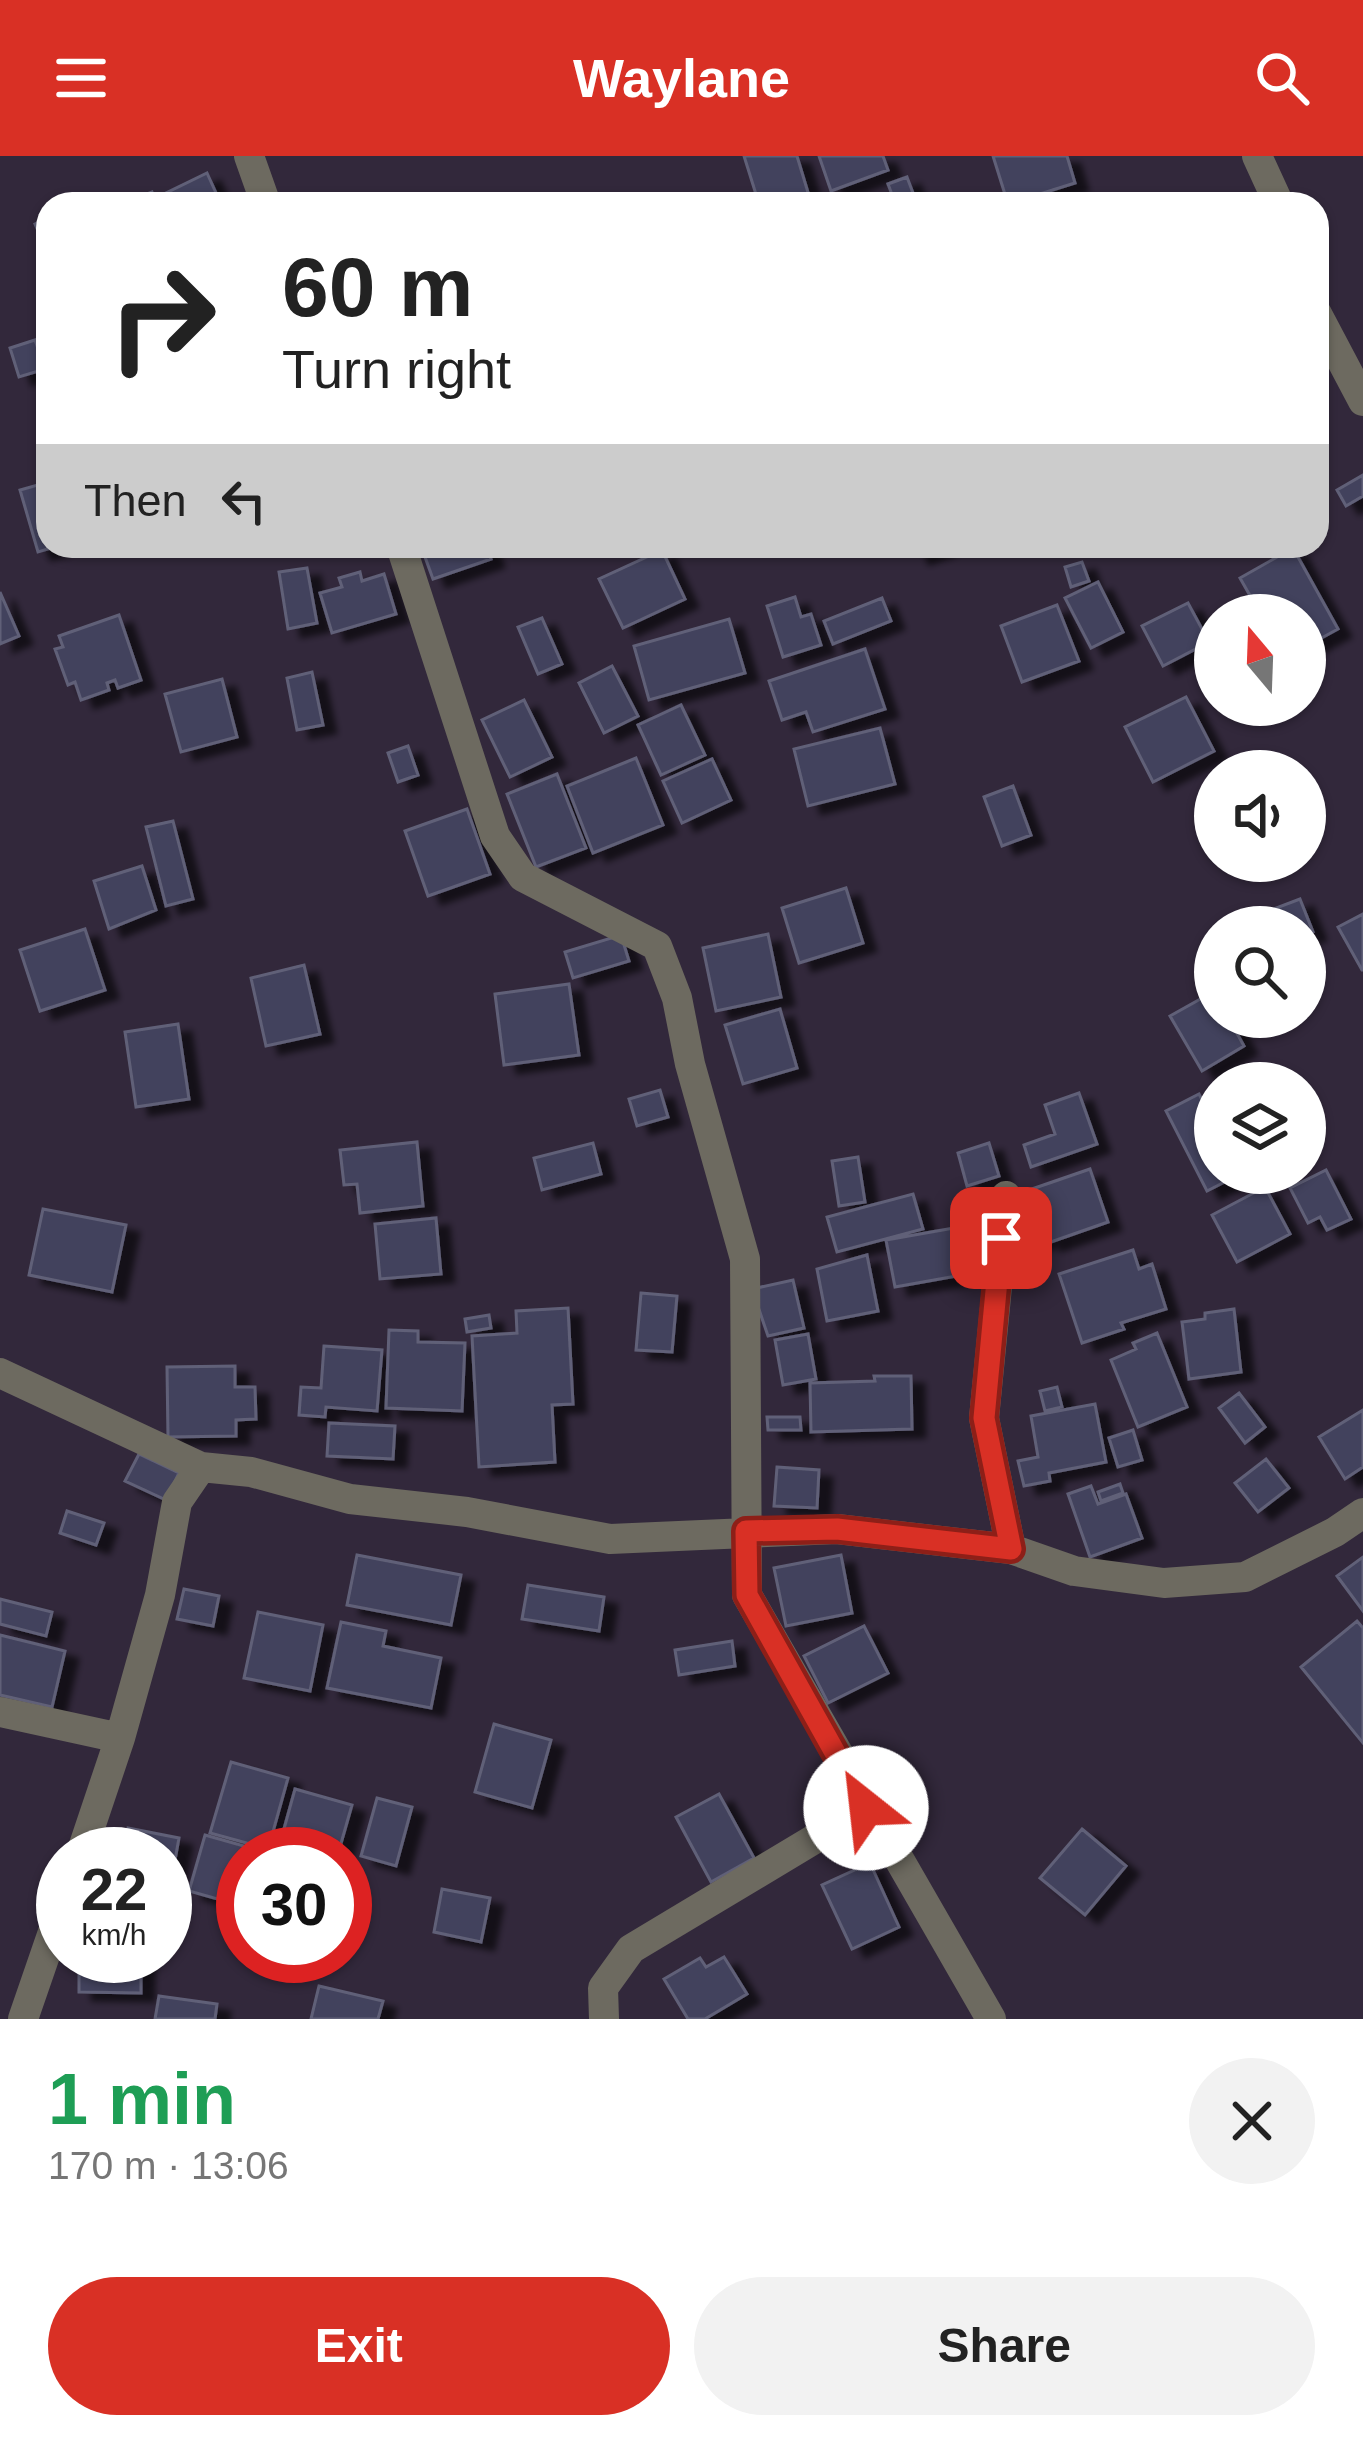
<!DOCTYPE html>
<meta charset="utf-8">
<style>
body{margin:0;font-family:Helvetica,sans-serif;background:#f2f2f2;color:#222;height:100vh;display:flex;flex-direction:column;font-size:45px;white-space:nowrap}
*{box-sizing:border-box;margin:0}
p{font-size:39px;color:#767676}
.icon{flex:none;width:66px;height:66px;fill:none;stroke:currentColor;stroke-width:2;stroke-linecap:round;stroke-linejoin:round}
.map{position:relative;height:1863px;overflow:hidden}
.panel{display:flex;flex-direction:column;background:#fff;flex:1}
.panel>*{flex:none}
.hud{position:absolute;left:36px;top:36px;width:1293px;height:366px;border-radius:36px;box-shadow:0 3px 9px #0004;background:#fff;color:#222;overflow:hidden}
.needle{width:78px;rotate:341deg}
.tools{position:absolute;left:1194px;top:438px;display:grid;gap:24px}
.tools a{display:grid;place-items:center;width:132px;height:132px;border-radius:50%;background:#fff;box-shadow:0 3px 9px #0004;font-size:60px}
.speed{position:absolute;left:36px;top:1671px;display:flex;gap:24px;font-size:60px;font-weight:700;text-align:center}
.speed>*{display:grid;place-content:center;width:156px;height:156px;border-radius:50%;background:#fff;box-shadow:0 3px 9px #0004;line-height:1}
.speed small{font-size:30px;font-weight:400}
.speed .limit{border:18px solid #d22;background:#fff;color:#111}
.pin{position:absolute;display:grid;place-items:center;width:102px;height:102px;color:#fff;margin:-51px;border-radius:24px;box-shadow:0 6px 18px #0006}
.me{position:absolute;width:132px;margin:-66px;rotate:331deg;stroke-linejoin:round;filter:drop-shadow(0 0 9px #0008)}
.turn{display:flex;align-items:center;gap:42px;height:252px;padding:0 48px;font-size:54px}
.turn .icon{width:156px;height:156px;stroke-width:2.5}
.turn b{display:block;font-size:84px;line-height:102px}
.then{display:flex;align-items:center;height:114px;padding:0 48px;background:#0003;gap:24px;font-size:45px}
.round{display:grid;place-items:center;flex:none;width:126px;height:126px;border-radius:63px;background:#f2f2f2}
.headline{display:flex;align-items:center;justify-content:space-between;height:204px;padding:0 48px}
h1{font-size:72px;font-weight:600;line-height:90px;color:#1e9e55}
.primary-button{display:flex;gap:24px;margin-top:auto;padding:24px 48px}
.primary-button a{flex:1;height:138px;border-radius:72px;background:#d93025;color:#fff;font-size:48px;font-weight:600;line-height:138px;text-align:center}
.primary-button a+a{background:#f2f2f2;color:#222}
header{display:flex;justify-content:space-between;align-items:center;height:156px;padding:0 48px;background:#d93025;color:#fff;font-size:54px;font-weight:600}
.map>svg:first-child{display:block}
</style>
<header><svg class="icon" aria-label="menu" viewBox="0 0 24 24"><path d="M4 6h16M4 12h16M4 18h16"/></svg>Waylane<svg class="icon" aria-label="search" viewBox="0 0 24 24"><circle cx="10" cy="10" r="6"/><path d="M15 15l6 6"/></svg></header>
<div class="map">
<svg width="1363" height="1863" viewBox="0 0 1363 1863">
<defs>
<filter id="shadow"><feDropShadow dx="13" dy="8" stdDeviation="3" flood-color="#0009"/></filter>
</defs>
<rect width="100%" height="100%" fill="#32283b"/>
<path fill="#43435d" stroke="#616178" stroke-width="3" filter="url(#shadow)" d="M744,0H797L810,43L795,48H759Z
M819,0H883L888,14L831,35Z
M993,0H1067L1075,27L1008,48Z
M207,17L221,48H169L164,38Z
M907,21L913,37L894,44L888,28Z
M152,36L157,48H122Z
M48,62V98L35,68Z
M48,140V170L38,143Z
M35,184L45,213L19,221L10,192Z
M1363,319V340L1346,350L1337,334Z
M41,328L44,338L48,337V390H58L38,396L20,334Z
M421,390H486L491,403L433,423Z
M913,390H943V391L916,400Z
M1293,392L1338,473L1305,491V459H1261L1240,422Z
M662,394L685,443L623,472L599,423Z
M1082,406L1089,425L1071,431L1065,411Z
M307,412L317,467L288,473L279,416Z
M360,416L362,425L384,418L396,458L332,477L320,437L342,431L339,422Z
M1098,426L1123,476L1091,492L1065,442Z
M0,436L19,480L0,488Z
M795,441L801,461L811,458L821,489L783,501L767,450Z
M882,442L891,465L833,488L824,465Z
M1188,447L1209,486L1163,510L1142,470Z
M1057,449L1079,505L1022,526L1001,470Z
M119,459L141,524L118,532L115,524L107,527L109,534L81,544L75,526L68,529L55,493L63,491L59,480Z
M542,462L562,508L538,518L518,471Z
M729,463L745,517L649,544L634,490Z
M865,493L885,553L813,576L806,556L782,564L769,525Z
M612,510L638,560L604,577L579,527Z
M312,516L323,569L297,574L287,522Z
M222,523L237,581L181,596L165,538Z
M1186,541L1214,595L1153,626L1125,571Z
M524,544L552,601L510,621L482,564Z
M681,549L705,599L661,619L638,569Z
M880,572L895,628L808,650L794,593Z
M408,590L418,619L398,626L388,597Z
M636,602L663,669L593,697L567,630Z
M712,603L731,644L682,667L663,625Z
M557,618L586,692L536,711L507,638Z
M1013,630L1031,679L1002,690L984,641Z
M467,653L490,718L428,740L405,675Z
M173,665L193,743L166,750L146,671Z
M142,710L156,754L109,773L94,725Z
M846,732L863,787L799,807L782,752Z
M1300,743L1313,776L1305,779V771H1284L1276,752Z
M1363,758V814H1362L1338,771Z
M85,773L105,834L40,855L20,794Z
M768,778L781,841L716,855L703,792Z
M621,779L629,805L573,822L565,796Z
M304,809L320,878L266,890L251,822Z
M569,828L579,899L504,909L495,838Z
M1213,836L1215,861H1228L1244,890L1202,915L1170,860Z
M780,853L797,912L743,928L725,869Z
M178,868L189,943L136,951L125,876Z
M660,934L668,961L637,970L629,943Z
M1079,937L1097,988L1031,1011L1024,989L1055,978L1045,949Z
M1199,938L1215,969V1017L1240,1018L1207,1035L1166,955Z
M417,986L423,1050L360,1057L357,1028L344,1029L340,994Z
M593,987L601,1018L542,1034L534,1002Z
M989,987L999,1020L967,1030L958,997Z
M858,1001L865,1046L839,1050L832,1005Z
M1090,1013L1108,1066L1048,1087L1029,1034Z
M1326,1014L1351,1063L1327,1074L1320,1061L1308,1067L1290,1032Z
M1265,1031L1290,1078L1237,1106L1212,1059Z
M913,1038L923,1073L837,1096L827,1061Z
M43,1053L126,1069L112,1136L29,1119Z
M436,1062L441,1118L380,1123L375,1068Z
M982,1067L990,1114L895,1131L886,1084Z
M1038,1067L1042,1084L1022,1090L1017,1072Z
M1133,1094L1139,1113L1152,1108L1166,1153L1121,1167L1124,1173L1082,1187L1059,1118Z
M867,1099L878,1155L827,1165L817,1113Z
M793,1124L804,1172L768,1180L752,1133Z
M641,1137L677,1140L672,1196L636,1194Z
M568,1152L573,1248L552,1249L555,1306L479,1311L472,1180L517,1177L516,1155Z
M1234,1153L1241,1216L1189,1223L1182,1166L1205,1163V1157Z
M489,1159L491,1172L467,1176L465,1163Z
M389,1174L418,1175V1186L465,1187L462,1255L386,1252Z
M1157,1177L1187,1251L1138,1271L1111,1204L1136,1193L1133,1187Z
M808,1178L816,1223L783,1229L775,1184Z
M324,1190L382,1194L377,1255L326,1251L325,1261L299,1259L301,1231L321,1232Z
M235,1210V1231H255L256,1263L236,1264V1280L168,1281L167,1211Z
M874,1220H911L912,1273L811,1276L810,1227L875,1225Z
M1057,1231L1062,1251L1045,1255L1040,1235Z
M1239,1237L1265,1271L1245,1287L1219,1252Z
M1095,1248L1106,1306L1049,1317L1050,1325L1024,1330L1018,1305L1038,1301L1031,1260Z
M1363,1254V1311L1345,1323L1319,1281Z
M767,1261H800L801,1274H768Z
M329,1267L395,1270L393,1303L327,1300Z
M1133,1274L1142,1304L1118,1311L1109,1282Z
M139,1298L179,1317L166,1344L125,1325Z
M1266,1303L1289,1332L1258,1356L1235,1327Z
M777,1311L819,1314L817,1352L774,1350Z
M1120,1328L1123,1337L1101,1345L1098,1336Z
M1091,1330L1098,1348L1126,1338L1142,1382L1090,1401L1068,1338Z
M67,1355L104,1367L96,1389L60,1377Z
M357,1399L461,1419L451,1469L347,1449Z
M841,1399L852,1457L786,1470L774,1412Z
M1363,1401V1455L1337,1420Z
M528,1429L604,1441L599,1475L522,1463Z
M184,1433L219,1440L213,1470L177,1463Z
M0,1443L52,1456L46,1480L0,1468Z
M258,1456L323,1469L310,1535L244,1522Z
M1357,1465L1363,1472V1587L1301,1511Z
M341,1466L386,1475L383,1490L441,1502L431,1552L327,1532Z
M864,1470L888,1517L828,1547L804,1500Z
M0,1479L65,1495L52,1551L0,1539Z
M732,1485L735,1510L679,1519L675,1494Z
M494,1568L551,1584L532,1652L475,1636Z
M231,1606L288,1622L271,1683L264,1681L261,1691L210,1677Z
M295,1633L352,1649L338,1698H277Z
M719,1638L754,1702L711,1726L676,1661Z
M377,1642L412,1651L396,1710L361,1700Z
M128,1672L179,1682L169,1737L165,1736V1698H123Z
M1082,1673L1126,1710L1085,1759L1040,1722Z
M205,1679L244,1690L228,1746L189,1735Z
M870,1707L899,1771L852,1793L822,1729Z
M442,1733L490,1742L481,1786L434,1776Z
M79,1800H141V1837L79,1836Z
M724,1801L747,1838L705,1863H688L664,1823L700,1802L706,1811Z
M319,1830L383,1845L378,1863H311Z
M159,1840L217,1848L215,1863H155Z"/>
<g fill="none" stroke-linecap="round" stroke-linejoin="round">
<path stroke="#6d6a60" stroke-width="30" d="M249,0L266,48
M1257,0L1279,48
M1317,158L1363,245
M401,390L495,680L523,721L657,790L677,842L690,908L745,1103L747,1439L991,1863
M1006,1040L984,1262L1011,1393
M0,1217L201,1311L251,1316L350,1343L467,1356L610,1383L837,1373L1011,1393L1074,1415L1164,1427L1245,1421L1335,1376L1363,1357
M0,1556L120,1582
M81,1698L120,1582L160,1439L177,1346L201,1311
M23,1863L63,1747
M604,1863L603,1832L631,1793L866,1652"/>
</g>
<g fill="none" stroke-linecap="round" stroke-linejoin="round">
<g stroke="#8d1f18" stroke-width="30">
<path id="route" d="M866,1652L747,1439L746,1375L837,1373L1011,1393L984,1262L1001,1082"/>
</g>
<use href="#route" stroke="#d93025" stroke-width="21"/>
</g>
</svg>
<div class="tools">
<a><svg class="needle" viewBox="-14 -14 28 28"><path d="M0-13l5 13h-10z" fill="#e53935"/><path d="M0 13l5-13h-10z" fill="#767676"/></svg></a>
<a><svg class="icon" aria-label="sound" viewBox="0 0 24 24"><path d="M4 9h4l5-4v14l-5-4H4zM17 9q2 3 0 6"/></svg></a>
<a><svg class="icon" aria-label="search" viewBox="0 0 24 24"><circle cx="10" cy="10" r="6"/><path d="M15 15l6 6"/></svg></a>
<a><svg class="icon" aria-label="layers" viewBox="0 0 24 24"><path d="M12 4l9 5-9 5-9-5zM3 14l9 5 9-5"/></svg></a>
</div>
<div class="speed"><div>22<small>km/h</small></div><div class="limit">30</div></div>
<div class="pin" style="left:1001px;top:1082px;background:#d93025"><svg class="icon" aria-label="arrive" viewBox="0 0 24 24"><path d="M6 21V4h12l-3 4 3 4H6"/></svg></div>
<svg class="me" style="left:866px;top:1652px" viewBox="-20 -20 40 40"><circle r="19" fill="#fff"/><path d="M0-13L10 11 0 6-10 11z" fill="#d93025"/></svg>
<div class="hud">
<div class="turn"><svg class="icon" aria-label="right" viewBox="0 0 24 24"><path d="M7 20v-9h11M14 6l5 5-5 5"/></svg><div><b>60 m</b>Turn right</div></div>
<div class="then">Then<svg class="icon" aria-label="left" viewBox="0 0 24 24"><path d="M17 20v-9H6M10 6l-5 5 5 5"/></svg></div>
</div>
</div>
<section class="panel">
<div class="headline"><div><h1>1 min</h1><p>170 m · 13:06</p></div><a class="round"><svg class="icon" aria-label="close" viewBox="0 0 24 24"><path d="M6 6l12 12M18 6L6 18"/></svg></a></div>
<div class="primary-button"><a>Exit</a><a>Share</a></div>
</section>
